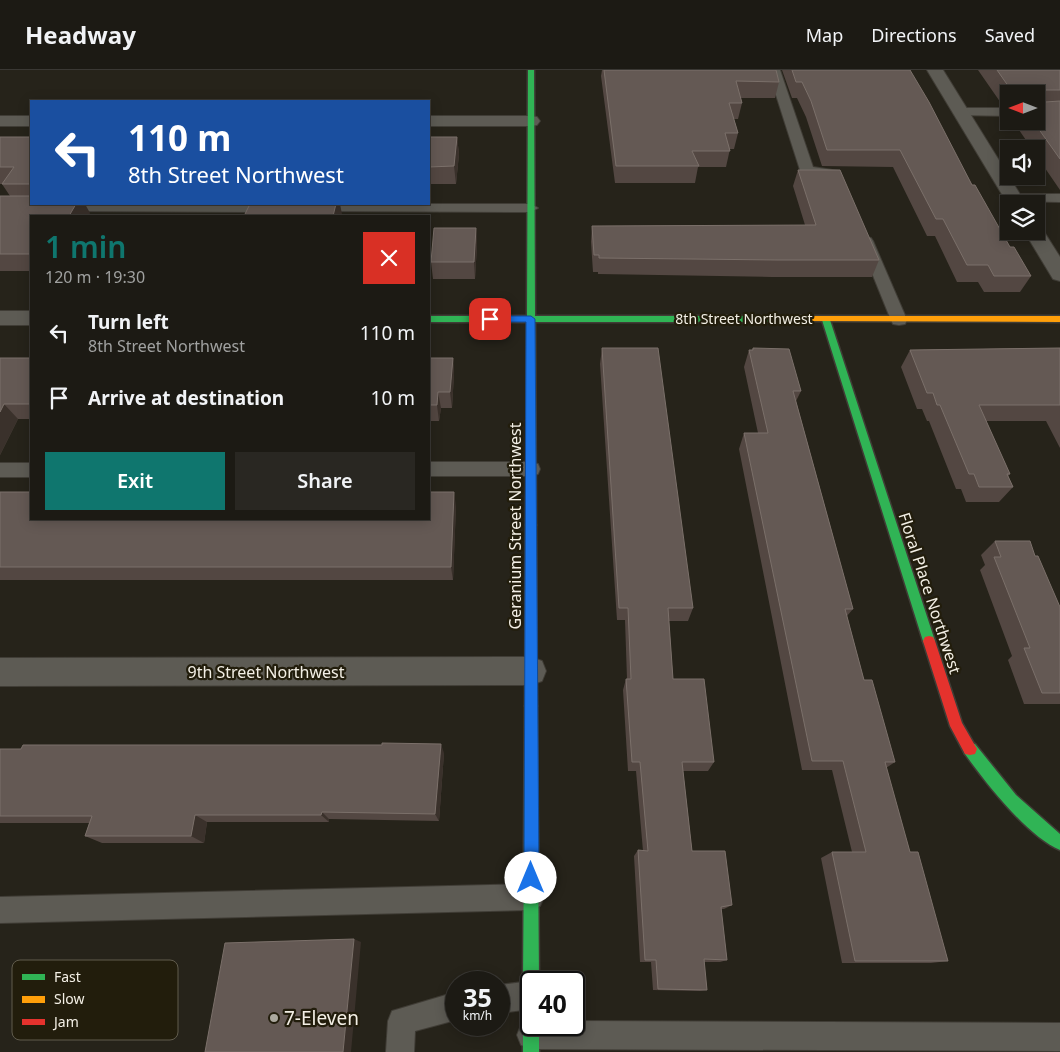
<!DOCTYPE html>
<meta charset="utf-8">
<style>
body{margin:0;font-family:"Noto Sans",sans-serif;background:#292722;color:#f1f3f6;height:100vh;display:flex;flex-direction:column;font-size:19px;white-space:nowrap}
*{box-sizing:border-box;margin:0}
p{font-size:16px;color:#a0a1a0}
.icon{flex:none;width:28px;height:28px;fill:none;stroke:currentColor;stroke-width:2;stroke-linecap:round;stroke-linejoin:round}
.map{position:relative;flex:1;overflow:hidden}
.panel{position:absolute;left:30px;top:145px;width:400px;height:305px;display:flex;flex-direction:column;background:#1c1a14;border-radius:0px;box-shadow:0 2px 12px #0003,0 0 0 1px #3a3834}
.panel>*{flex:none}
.top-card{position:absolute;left:30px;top:30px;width:400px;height:105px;border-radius:0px;box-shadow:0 2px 12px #0003,0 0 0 1px #3a3834;background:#1a4fa0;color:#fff;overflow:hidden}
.needle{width:32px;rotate:270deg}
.fabs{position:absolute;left:1000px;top:15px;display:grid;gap:10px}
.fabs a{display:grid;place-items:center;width:45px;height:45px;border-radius:0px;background:#1c1a14;box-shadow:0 2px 12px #0003,0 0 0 1px #3a3834;font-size:25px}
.speed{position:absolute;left:445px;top:901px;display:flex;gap:10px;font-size:25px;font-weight:700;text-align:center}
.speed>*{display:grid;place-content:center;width:65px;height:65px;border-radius:50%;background:#1c1a14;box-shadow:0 2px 12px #0003,0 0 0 1px #3a3834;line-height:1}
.speed small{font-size:12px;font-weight:400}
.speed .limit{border:2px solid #111;border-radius:8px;background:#fff;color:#111}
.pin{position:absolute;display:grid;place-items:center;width:42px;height:42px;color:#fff;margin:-21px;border-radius:10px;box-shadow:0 2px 8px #0006}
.me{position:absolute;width:55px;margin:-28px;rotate:0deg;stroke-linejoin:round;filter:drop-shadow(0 0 4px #0008)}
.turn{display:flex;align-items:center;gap:18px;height:105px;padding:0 15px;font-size:22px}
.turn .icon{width:65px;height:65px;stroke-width:2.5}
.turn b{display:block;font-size:35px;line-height:42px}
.round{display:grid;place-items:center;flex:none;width:52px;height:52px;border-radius:0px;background:#292722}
.summary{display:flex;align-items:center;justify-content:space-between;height:85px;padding:0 15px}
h1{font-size:30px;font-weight:600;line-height:38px;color:#0f766e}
.cta{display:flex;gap:10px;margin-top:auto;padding:10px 15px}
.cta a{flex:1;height:58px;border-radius:0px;background:#0f766e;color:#fff;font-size:20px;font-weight:600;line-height:58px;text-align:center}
.cta a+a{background:#292722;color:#f1f3f6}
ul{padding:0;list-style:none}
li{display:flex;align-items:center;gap:15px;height:65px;padding:0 15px}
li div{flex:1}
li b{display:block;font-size:19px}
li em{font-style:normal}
header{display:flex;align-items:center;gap:30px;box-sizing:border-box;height:70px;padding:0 25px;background:#1c1a14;border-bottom:1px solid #3a3834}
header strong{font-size:24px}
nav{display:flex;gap:28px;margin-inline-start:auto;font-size:18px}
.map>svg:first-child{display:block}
</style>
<header>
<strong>Headway</strong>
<nav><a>Map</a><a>Directions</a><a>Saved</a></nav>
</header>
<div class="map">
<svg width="1060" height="982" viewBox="0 0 1060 982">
<rect width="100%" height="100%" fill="#26231a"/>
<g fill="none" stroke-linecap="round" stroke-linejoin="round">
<g stroke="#403d36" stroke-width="2">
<path id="lane" d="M768,0H780L813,97L839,101L841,104L839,107C829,109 807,107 800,100Z
M961,38H1009V46L957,45L955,42L957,39Z
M1013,124H1060V132L1008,131L1006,128Z
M54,134H275L282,138L275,142L59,141L54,140L52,137Z
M314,134H531L538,138L531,142L309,141L307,138L309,135Z
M866,167L871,168L873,171L907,250L905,254L899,255L893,254L891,250L859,171L861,168Z
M429,392H531L538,394L540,399L538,404L531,406H429Z
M0,393H31V407H0Z
M531,814L540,818L544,827L540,836L531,840L0,853V827Z
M531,911L534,912H531V939L499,943V915Z
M456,922V950L415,961L414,982H386L388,951L392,941Z
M531,951V955H574V951L1060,953V981L531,979L521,975L517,965L521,955Z"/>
</g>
<g stroke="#403d36" stroke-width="2">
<path id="street" d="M927,0H943L1026,134H1009V136Z
M0,46H31V56H0Z
M429,46H531L537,47L540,51L537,55L531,56H429Z
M1036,156L1041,157L1060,187V211L1053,209L1024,161H1036Z
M0,241H31V255H0Z
M531,587L542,591L546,601L542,611L531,615L0,616V588Z"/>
</g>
<g stroke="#403d36" stroke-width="3">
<path id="fast" d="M528,0H534L535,246H808L812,249L808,252H535L536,455L535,458H527L526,455L527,252H429V246H527Z
M826,247L830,250L935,571L933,575L929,576L925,575L923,571L822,250Z
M531,630L535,632L537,636L539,912H531V920L526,917L523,912L525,636L527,632Z
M970,673L975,674L1016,725L1060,764V780C1028,767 985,712 965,684L963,679L965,674Z
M531,947V955H539V982H523V955L525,949Z"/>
</g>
<g stroke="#403d36" stroke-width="3">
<path id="slow" d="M808,246H1060V252L805,251V247Z
M531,451L535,452L536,455L537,636L535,640L531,642L527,640L525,636L526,455L527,452Z"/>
</g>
<g stroke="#403d36" stroke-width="3">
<path id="jam" d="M929,566L933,567L935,571L962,653L977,679L975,684L970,685L965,684L950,656L923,571L925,567Z"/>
</g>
<use href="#lane" fill="#5d5b54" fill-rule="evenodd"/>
<use href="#street" fill="#5d5b54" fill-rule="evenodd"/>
<use href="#fast" fill="#30b455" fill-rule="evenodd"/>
<use href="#slow" fill="#ff9f0a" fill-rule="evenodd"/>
<use href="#jam" fill="#e5322d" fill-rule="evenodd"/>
</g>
<path fill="#534742" d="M602,0H776L779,12L775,28H741L742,33L738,49H734L738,63L734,79H730L726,97H698L695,113H615L601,6Z
M782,0H910L972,115L1010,177L1031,206L1020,222H984L978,212H957L935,166H927L893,97L822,96L806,47L797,28H792Z
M978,0H1060V120L1036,85V79H1032L1013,51H1036V24H1009V37L1003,36Z
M0,67H31V134L90,143L31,146V201H0V126H10L2,114H0Z
M429,67H457L459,84L456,114H429Z
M798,100L879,190L872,207H772L598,204V202H593L591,172L592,156L805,155L793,116Z
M476,158L477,175L475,209H433L431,192Z
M602,278L693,538L688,551H669L673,609L714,692L708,701H683L692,781L732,835L724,839H721L727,890L720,892H704L707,920L700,921L653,920L651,892H640L634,786L638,780L643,781L636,701H628L623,620L626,609H627L625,550H617L600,294Z
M753,278L801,321L796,331L853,539L847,546L864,610L895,692L886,698L910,782L948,891L931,893H842L821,788L832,782H852L832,700H802L739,379L744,363H758L744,297L749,280H752Z
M1060,278V378L1046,351H986L1010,404L1008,406L1013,417L999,432H966L961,419H956L929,351H927L922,339H917L901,297L910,280Z
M0,288H31V349H18L0,385Z
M429,288H453L454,304L452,338H441L439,351H429Z
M0,422L31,449L456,436L453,510H0Z
M995,471L1035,486L1060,537V634H1024L1008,590L1012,586L980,500L985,495L981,485Z
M0,679L444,683L439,751L329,749V752H207L204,773H102L85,766L89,753H0Z"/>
<path fill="#3a312b" d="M457,67L459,84L456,114L454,96Z
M76,134H85L90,143L89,146H69Z
M336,134H340L342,144L341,146H333Z
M476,158L477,175L475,209L474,192Z
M453,288L454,304L452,338L450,322Z
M438,322L441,338L439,351L437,335Z
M4,334L18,349L0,385V342Z
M454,422L456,436L453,510L451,497Z
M441,674L444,683L439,751L435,744Z
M322,742L329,749V752L321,745Z
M195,745L207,752L204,773L191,766Z
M354,869L361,872L351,982H343Z"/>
<path fill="#645954" stroke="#7b706a" d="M604,0H776L779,12L736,11L742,33H729L738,63H725L730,81H692L699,96H616Z
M792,0H910L929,32L972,115H975L1010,177H1014L1031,206H994L988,195H967L943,149H936L900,80H827L811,31L802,12H796Z
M997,0H1060V20H1045L1043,22L1045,32L1060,31V89L1033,51H1036V24H1019V21L1011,20Z
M0,67H31V114H2L14,97H0Z
M429,67H457L454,96L429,97Z
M798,100H840L879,190H778L599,188V185H594L592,156L816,155Z
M0,126H31V134H76L69,146H31V184H0Z
M250,134H336L333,146H244Z
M434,158H476L474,192H431Z
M602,278H658L693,538H668L673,609H704L714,692H682L692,781H725L732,835L721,837L727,890L704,889L707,920L658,919L656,890H645L638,780L648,781L640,692H632L626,609H631L628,538H619Z
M753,278L789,279L801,321H793L853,539H845L864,610H872L895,692H885L910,782H918L948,891H855L832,782H866L843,691H812L744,363H768L749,280H753Z
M1060,278V335H979L1010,404H1007L1013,417H979L974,404H969L940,335H937L933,323H927L910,280Z
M0,288H31V334H4L0,342Z
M429,288H453L450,322H438L437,335H429Z
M0,422H31V449H429V422H454L451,497H0Z
M995,471H1030L1035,486H1038L1060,537V623H1042L1024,578H1030L994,487H1001Z
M382,673L441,674L435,744L322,742L321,745H195L191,766H85L92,746H0V679H21L23,675H382Z
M354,869L343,982H205L225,873Z"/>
<path fill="#1a73e8" stroke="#114b97" d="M487,246H531L535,249L539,808L536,814L531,816L526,814L524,808L526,252H490L487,251Z"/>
<circle fill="#aba89e" stroke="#221d0c" stroke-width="2" cx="274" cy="948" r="5"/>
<g text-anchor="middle" stroke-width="4.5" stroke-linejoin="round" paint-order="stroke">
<g font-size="14" fill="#f3efe5" stroke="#221d0c">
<text x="744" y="254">8th Street Northwest</text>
</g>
<g font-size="16" fill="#f3efe5" stroke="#221d0c">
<text transform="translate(515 456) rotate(-90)" y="6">Geranium Street Northwest</text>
<text transform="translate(930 523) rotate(72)" y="6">Floral Place Northwest</text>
<text x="266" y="608">9th Street Northwest</text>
</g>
<g font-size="19" fill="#f3efe5" stroke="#221d0c" text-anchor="start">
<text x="284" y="955">7-Eleven</text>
</g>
</g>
<rect x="12" y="890" width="166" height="80" rx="8" fill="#221d0c" stroke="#615c4d" stroke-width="1"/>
<rect x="22" y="904" width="23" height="6" fill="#30b455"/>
<rect x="22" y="926" width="23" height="7" fill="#ff9f0a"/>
<rect x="22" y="949" width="23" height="6" fill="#e5322d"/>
<g font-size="14" fill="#f3efe5">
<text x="54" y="912">Fast</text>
<text x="54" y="934">Slow</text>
<text x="54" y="957">Jam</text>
</g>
</svg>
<div class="fabs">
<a><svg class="needle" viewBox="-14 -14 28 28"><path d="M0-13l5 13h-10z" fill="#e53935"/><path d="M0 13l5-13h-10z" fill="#a0a1a0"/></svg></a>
<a><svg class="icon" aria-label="sound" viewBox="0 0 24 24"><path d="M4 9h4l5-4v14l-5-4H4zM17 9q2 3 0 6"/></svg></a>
<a><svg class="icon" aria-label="layers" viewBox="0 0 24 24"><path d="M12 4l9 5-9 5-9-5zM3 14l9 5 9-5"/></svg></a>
</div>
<div class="speed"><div>35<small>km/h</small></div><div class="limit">40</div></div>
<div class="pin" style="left:490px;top:249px;background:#d93025"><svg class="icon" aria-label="arrive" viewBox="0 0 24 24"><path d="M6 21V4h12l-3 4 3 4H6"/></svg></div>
<svg class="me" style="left:531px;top:808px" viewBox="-20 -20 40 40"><circle r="19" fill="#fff"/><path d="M0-13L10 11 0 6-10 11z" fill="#1a73e8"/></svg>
<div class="top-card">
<div class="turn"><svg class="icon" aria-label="left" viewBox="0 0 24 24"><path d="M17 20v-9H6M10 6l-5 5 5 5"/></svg><div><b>110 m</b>8th Street Northwest</div></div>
</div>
<section class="panel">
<div class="summary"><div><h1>1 min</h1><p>120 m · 19:30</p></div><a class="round" style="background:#d93025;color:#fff"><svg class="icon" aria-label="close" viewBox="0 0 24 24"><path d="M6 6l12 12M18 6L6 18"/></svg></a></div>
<ul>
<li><svg class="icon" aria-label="left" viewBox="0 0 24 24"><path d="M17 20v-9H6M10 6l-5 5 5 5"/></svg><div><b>Turn left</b><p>8th Street Northwest</p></div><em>110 m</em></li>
<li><svg class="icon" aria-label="arrive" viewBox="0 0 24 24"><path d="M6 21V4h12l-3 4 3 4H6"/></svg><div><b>Arrive at destination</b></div><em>10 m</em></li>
</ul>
<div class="cta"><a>Exit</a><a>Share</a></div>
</section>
</div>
